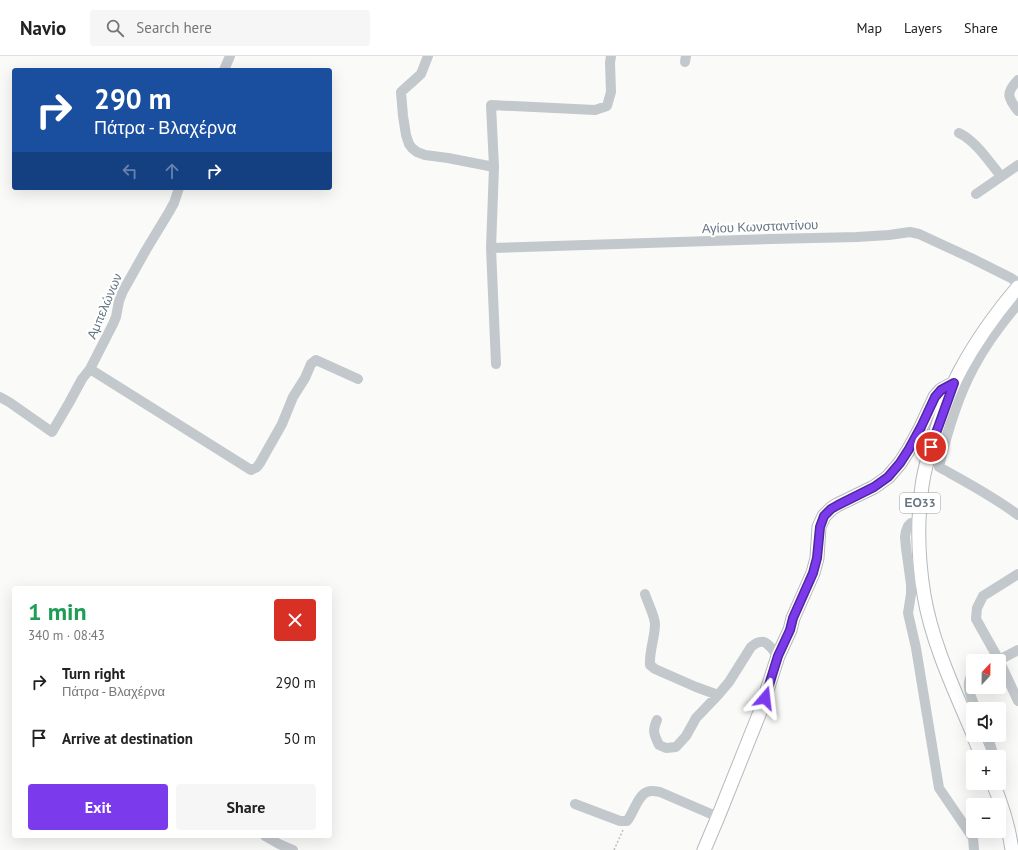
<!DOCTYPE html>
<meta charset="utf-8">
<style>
body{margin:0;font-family:"PT Sans",sans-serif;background:#f6f6f6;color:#222;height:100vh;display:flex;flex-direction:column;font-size:15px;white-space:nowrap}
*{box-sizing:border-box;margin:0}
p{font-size:13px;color:#767676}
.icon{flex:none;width:22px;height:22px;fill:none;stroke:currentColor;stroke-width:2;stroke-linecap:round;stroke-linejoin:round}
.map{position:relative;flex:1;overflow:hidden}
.sheet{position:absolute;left:12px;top:530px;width:320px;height:252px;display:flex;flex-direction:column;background:#fff;border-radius:4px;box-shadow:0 4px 16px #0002}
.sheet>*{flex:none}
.hud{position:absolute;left:12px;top:12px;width:320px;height:122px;border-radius:4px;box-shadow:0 4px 16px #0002;background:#1a4fa0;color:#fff;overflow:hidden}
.needle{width:26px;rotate:22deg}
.fabs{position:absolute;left:966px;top:598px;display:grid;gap:8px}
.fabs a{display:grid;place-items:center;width:40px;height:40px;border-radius:4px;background:#fff;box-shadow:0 4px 16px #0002;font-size:20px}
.pin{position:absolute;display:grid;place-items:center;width:34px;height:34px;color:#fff;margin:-17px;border:2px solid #fff;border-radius:50%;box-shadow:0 1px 4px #0007}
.me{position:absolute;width:44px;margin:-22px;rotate:17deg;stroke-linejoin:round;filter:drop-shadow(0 0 3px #0008)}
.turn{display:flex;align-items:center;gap:14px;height:84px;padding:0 16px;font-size:18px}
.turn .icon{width:52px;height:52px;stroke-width:2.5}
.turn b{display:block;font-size:28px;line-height:34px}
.lanes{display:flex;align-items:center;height:38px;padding:0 16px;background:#0003;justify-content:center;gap:20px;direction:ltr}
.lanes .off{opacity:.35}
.round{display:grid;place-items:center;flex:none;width:42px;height:42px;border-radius:4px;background:#f6f6f6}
.summary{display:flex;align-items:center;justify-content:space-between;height:68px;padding:0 16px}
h1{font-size:24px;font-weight:800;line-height:30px;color:#1e9e55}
.primary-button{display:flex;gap:8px;margin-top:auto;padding:8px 16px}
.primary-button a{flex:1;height:46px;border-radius:4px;background:#7c3aed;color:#fff;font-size:16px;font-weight:800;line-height:46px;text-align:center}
.primary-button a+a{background:#f6f6f6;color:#222}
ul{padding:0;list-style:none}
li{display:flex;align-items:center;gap:12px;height:56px;padding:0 16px}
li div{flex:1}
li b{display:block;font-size:15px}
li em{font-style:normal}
header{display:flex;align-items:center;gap:24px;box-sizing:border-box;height:56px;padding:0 20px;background:#fff;border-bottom:1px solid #e0e0e0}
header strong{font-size:19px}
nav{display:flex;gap:22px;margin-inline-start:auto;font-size:14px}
.search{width:280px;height:36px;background:#f6f6f6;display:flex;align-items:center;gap:10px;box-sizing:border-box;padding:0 14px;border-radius:4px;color:#767676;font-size:15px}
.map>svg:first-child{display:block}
</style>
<header>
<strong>Navio</strong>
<div class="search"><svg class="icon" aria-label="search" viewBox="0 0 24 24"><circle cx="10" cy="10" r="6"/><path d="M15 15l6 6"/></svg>Search here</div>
<nav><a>Map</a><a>Layers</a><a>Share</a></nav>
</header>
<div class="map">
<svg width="1018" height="794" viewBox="0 0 1018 794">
<rect width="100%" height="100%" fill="#fafaf8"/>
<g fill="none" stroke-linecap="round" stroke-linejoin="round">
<g stroke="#b5babe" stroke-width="15">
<path id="major" d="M973,678C954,633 932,587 924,539C918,503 917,466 922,430C925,407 933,385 940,363C946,346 952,329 961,313C977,283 996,257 1018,231
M973,679L982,701
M993,727C1002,749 1009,771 1012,794
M704,794L718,761L760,656L778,600L790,574L793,562L813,517L817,502L819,471L824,460L831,453L837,449L874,431L888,421L900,407L909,393L921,371L935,341L941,334L954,327"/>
</g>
<path stroke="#bbbfc2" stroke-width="1.5" stroke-dasharray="2 2" stroke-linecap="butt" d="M614,794L623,774"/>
<path stroke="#c3c8cc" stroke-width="10" d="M428,0L421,18L401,36L403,60L406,79L409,88L412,92L417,96L425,99L448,102L494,111
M685,6L686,0
M224,14L230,0
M1018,24C1005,37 1008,42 1018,55
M959,77C976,85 989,106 1001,120
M976,138L1018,109
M491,192L771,183L857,181L889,179L910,176L919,178L971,202L1011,222L1018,227
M1018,248C1002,267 986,288 974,311C957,342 947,377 939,411C966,426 993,440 1018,459
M496,308L491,192L494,111L491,49L595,54L607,50L611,36L610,7L611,0
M90,313L251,414L257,411L260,407L282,368L293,341L305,322L311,308L316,304L358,323
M0,341L9,346L52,376L69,347L82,323L90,313L113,268L116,261L119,245L123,235L146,194L169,156L174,147L179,132
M919,466L911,467L908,470L906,475L905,481L906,492L911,528V538L908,557L916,592L939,732L973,782L974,794
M1018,518L983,540L977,552L976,563L999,604L1018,645
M645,538C647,545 655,561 655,568C655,582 649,595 650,609L655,613L696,631L718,639
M999,604L1018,594
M972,618C965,630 971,641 976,653
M657,664C652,675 654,678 659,689L666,692L676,691L686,680L696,662L718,639L729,626L751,591C765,579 769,590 778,600
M985,701L993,697L987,679
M575,748L620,765H627C633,758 638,739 647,736C651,734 655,735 660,736L718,761
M265,780L279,788L293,794"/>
<use href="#major" stroke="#fff" stroke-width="13"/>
</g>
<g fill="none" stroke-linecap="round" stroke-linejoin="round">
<g stroke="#51269a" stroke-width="10">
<path id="route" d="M765,642L778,600L790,574L793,562L813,517L817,502L820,471L824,460L831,453L838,449L874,431L888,421L900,407L909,393L921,371L935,341L941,334L954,327L931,391"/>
</g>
<use href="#route" stroke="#7c3aed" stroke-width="7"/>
</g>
<g text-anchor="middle" stroke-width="4" stroke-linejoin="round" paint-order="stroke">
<rect fill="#fff" stroke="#939fa8" stroke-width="1" x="900" y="437" width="40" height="20" rx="3"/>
<g font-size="12" font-weight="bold" fill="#657683">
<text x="920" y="451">ΕΟ33</text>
</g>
<g font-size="13" fill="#657683" stroke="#fff">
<text transform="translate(760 170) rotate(-2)" y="5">Αγίου Κωνσταντίνου</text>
<text transform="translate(104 250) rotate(-67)" y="5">Αμπελώνων</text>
</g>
</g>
</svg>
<div class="fabs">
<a><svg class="needle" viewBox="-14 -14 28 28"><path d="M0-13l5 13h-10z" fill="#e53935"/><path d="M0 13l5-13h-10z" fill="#767676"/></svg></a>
<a><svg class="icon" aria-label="sound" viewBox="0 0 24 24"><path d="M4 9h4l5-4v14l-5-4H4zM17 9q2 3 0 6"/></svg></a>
<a>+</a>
<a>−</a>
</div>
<div class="pin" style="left:931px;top:391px;background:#d93025"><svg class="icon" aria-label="arrive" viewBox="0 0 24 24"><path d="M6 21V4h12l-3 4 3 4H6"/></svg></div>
<svg class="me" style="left:765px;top:642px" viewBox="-20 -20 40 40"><path d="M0-17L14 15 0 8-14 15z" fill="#7c3aed" stroke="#fff" stroke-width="4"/></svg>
<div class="hud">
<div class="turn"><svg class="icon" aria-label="right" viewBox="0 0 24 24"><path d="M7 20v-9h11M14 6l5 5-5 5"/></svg><div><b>290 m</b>Πάτρα - Βλαχέρνα</div></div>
<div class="lanes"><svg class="icon off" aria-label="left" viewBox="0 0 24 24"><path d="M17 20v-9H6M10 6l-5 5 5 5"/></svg><svg class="icon off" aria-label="ahead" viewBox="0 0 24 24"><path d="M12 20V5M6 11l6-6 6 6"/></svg><svg class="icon" aria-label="right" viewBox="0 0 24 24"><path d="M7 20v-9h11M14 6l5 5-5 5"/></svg></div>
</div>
<section class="sheet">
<div class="summary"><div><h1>1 min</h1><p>340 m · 08:43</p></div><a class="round" style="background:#d93025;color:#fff"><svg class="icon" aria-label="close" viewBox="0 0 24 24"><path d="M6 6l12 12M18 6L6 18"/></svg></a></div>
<ul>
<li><svg class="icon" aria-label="right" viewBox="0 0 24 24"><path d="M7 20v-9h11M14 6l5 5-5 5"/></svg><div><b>Turn right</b><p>Πάτρα - Βλαχέρνα</p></div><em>290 m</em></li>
<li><svg class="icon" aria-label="arrive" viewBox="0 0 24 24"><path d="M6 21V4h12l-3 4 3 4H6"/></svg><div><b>Arrive at destination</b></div><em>50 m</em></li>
</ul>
<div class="primary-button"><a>Exit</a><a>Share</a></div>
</section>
</div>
